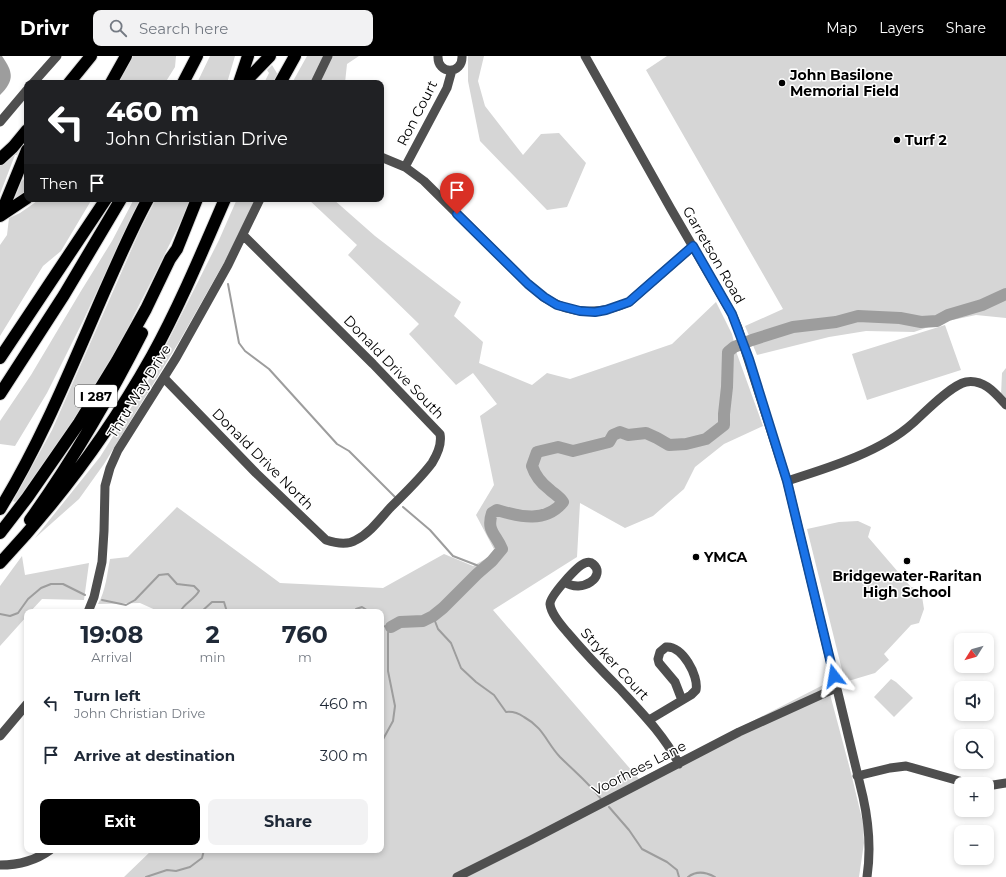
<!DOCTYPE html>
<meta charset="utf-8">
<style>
body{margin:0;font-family:Montserrat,sans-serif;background:#f2f2f3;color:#1f2937;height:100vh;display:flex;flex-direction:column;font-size:15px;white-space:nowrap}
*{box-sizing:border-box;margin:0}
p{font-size:13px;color:#747a83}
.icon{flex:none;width:22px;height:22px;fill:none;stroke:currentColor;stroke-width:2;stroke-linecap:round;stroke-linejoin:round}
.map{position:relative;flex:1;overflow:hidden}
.side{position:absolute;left:24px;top:553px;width:360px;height:244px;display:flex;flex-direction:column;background:#fff;border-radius:8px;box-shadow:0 2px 6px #0003}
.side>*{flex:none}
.top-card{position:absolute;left:24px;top:24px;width:360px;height:122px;border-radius:8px;box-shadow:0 2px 6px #0003;background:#202124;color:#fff;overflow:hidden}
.needle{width:26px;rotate:233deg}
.buttons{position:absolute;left:954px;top:577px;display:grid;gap:8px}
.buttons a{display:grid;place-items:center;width:40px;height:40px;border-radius:8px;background:#fff;box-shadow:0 2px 6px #0003;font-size:20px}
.pin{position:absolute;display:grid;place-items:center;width:34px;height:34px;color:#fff;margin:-41px -17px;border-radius:50% 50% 50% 0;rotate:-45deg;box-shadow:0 0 4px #0007}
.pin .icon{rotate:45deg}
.me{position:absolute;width:44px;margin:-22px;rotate:346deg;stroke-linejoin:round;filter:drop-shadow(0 0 3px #0008)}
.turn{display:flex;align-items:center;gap:14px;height:84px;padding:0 16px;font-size:18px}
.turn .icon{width:52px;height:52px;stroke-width:2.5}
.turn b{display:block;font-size:28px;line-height:34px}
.then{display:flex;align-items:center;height:38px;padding:0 16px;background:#0003;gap:8px;font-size:15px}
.eta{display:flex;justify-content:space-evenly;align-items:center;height:68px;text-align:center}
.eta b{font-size:24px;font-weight:700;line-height:28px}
.cta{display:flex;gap:8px;margin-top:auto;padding:8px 16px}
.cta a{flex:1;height:46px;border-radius:8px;background:#000;color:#fff;font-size:16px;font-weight:700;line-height:46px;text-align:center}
.cta a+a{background:#f2f2f3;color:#1f2937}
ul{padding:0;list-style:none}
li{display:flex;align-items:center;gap:12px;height:52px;padding:0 16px}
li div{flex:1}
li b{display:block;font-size:15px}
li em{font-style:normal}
header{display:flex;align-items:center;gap:24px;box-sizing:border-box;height:56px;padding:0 20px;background:#000;color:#fff}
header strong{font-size:19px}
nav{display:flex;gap:22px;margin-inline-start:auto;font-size:14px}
.search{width:280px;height:36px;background:#f2f2f3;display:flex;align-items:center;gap:10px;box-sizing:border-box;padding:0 14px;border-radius:8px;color:#747a83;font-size:15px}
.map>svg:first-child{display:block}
</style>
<header>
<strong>Drivr</strong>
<div class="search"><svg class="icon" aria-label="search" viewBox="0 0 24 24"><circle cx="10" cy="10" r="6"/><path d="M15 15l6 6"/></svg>Search here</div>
<nav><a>Map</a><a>Layers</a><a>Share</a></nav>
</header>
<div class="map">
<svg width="1006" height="821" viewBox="0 0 1006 821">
<rect width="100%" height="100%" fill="#fff"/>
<path fill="#d6d6d6" d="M133,0H176L175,11L165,27H118Z
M210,0H235L227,27H197Z
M307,0H359L347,8L345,27H292Z
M468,0H484L478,25L485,50L523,99L541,78L559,77L586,107L567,151L547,154L480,85L468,25Z
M667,0H1006V262L976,259L943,266L914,276L866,275L829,281L757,299L745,270L783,253L646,14Z
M272,9L278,19L274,27H264L269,17L267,14Z
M18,93L19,94L17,99H15L0,138V109Z
M27,120V136L20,141L15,142L21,126Z
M40,143H92L61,195L43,210L0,280V189L7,179L9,162L20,157Z
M134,143H140L83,265L47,337L15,390L0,388V365L31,319L81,235L112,185Z
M156,143H190L184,159L152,224L132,263L133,265C99,329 59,388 17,445L15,446L13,445L52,374L140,174Z
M237,143H260L179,286L104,408L79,443L35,482L100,401L149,323L219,184Z
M308,143H333L375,180L461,246L454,260L483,286L479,307L532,329L547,317L570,323L672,288L716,246L732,278L737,298L763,370L724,388L695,411L684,433L653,460L625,472L580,447L577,501L493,554L639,723L827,627L851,717L863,767L864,787L859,821H124L152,794H381V556H160L140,547L98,548C106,534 107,518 110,503L128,501L177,451L280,527L383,532L444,498L473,510L496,497L476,459L494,429L480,360L497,348L473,317L456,329L409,278L419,268L348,199L357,189Z
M945,269L961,314L867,344L852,298Z
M1006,312V343L1001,339L1002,317Z
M858,465L871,471L868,481L911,531L921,534L924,553L919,567L911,569L884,598L889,604L875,617L845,626L807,473L839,466Z
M22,500L25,519L89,507L84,544L42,543L30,556H27V560L0,590V530Z
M891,623L896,626L913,642L894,661L874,641Z"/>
<path fill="#9d9d9d" d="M0,0H2C13,16 15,24 0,39Z"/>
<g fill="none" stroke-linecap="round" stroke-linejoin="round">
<path stroke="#9d9d9d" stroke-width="2" d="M228,228L239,287L245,295L269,313L337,388L349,395L395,441
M403,451L430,474L453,500L484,512
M102,544L126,549L135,544L159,519L168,518L177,528L194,530L199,535C194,544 184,547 180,556
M201,556L212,546H224L227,556
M355,556L356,553L362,551L370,556
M0,558L10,560L18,557L28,543L41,532L51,528H63L85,539
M433,560L438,573L451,587L461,612L476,626L494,639L506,656C513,655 518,657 524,661C544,672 546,686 560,701C574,715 589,727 601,743
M381,570L391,571L388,577V615L395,650L393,665L381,687
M609,751L629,774L642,793L667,806L677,814L679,821
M146,821L167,814L176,815L190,811L202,802L204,794
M688,821C697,814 706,816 715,821"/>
<path stroke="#9d9d9d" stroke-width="12" d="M391,571L400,566L423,565L433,560L443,552L477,518L492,505L502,493C496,478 486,475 492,457L497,454C520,461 546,467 563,446C559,440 554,438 549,433C541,427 535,419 532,410L537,396L558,391L573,395L609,386L613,379L620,376L628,379L646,377L657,382L669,389L686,388L706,383L724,369V358L727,331L728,296L734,291L752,284L793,271L836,266L858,260L900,262L921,266L937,265L948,259L982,249L1006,238"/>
<g stroke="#dbdbdb" stroke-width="14">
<path id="highway" d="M69,27L91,0
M111,27L126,0
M183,27L197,0
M239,27L248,0
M244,27L270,0
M280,27L295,0
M0,103L13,91L27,74
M0,160L27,94
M0,160L27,142
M0,302L106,143
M0,338L64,239L121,143
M0,453C42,385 73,307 105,234C119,203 132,172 148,143
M30,464C73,404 109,342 142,277
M0,477L27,442L79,367L117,305L146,253L170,203L177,193L197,143
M0,507C59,444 110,375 152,300C180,249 202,196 225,143"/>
</g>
<path stroke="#4f4f4f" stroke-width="9" d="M438,0C437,19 463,19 462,0
M585,0L671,153L732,258L738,272L787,425L863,741C869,768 871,794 867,821
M33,27L57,0
M315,27L328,0
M0,66L27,34
M381,101L405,111L424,125L528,228C534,232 539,238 545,242C571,259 601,259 629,246L693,190
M405,111L447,32L452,14
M164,322L256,417L326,484C335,487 348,489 356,484C370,477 380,463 390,452C404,438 420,423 432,407C437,399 442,388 440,378L373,308L243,179
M787,425C828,412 881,396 913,367C925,356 951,329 966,326C984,323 995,337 1006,349
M565,526C582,538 607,520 593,508C591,506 588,506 585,507C577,510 550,540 550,548C551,558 561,569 567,576C584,596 601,614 619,632C642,657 663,678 679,708
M88,556L94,541L102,506L104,475L105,430L110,412L118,394L176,302L228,209L260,143
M649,664L691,639L696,634C699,620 682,589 666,591L660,596L658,603L659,607L675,626L682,644
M0,680L27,648
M857,720L890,712L906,710L970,728
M987,730L1006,727
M0,809C19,809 35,805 50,794
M457,821L531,784L739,676L836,632"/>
<use href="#highway" stroke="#000" stroke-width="12"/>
</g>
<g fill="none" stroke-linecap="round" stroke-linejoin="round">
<g stroke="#114b97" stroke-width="10">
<path id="route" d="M457,158L528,228L544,241L557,249L580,255L595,256L606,254L629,246L693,190L732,258L749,303L787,425L834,620"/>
</g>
<use href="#route" stroke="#1a73e8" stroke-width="7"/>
</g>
<g fill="#000" stroke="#fff" stroke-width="1.5">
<circle cx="782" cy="27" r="4"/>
<circle cx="897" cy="84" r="4"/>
<circle cx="696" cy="501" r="4"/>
<circle cx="907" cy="505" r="4"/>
</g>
<g text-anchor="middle" stroke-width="3" stroke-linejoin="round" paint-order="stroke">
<rect fill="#fff" stroke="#4c4c4c" stroke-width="1" x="75" y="329" width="42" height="22" rx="3"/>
<g font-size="13" font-weight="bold" fill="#000">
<text x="96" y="345">I 287</text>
</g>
<g font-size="14" font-weight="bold" fill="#000" stroke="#fff" text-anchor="start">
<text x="790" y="24">John Basilone<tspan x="790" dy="16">Memorial Field</tspan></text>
<text x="905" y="89">Turf 2</text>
<text x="704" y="506">YMCA</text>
<text x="907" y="525" text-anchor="middle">Bridgewater-Raritan<tspan x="907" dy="16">High School</tspan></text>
</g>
<g font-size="14" fill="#000" stroke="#fff">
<text transform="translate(417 57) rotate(-63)" y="5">Ron Court</text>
<text transform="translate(714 199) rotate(60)" y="5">Garretson Road</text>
<text transform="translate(394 311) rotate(46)" y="5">Donald Drive South</text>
<text transform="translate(139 335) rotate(-58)" y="5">Thru Way Drive</text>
<text transform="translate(263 403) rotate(45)" y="5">Donald Drive North</text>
<text transform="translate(615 608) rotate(47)" y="5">Stryker Court</text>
<text transform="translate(639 712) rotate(-27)" y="5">Voorhees Lane</text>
</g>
</g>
</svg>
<div class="buttons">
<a><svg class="needle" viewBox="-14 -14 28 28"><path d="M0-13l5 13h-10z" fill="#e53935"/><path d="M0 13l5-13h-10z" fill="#747a83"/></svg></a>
<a><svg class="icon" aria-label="sound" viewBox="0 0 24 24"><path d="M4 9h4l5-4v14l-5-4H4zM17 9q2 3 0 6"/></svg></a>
<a><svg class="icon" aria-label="search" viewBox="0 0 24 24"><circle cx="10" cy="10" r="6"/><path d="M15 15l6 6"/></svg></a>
<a>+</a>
<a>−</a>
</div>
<div class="pin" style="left:457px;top:158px;background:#d93025"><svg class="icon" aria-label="arrive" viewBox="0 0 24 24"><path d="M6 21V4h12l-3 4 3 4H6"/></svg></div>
<svg class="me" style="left:834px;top:620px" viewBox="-20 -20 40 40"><path d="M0-17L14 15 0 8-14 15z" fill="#1a73e8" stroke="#fff" stroke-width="4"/></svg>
<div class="top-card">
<div class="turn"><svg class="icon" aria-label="left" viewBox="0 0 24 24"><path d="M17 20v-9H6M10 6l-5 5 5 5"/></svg><div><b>460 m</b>John Christian Drive</div></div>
<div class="then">Then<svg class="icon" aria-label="arrive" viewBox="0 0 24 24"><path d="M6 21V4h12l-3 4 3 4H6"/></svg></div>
</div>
<section class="side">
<div class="eta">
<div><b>19:08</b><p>Arrival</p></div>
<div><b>2</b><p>min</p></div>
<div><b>760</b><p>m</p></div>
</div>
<ul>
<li><svg class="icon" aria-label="left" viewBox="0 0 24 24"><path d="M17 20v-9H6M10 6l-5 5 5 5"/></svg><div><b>Turn left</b><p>John Christian Drive</p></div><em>460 m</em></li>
<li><svg class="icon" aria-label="arrive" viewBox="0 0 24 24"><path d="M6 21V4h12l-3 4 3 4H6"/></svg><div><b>Arrive at destination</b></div><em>300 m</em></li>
</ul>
<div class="cta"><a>Exit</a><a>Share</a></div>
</section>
</div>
